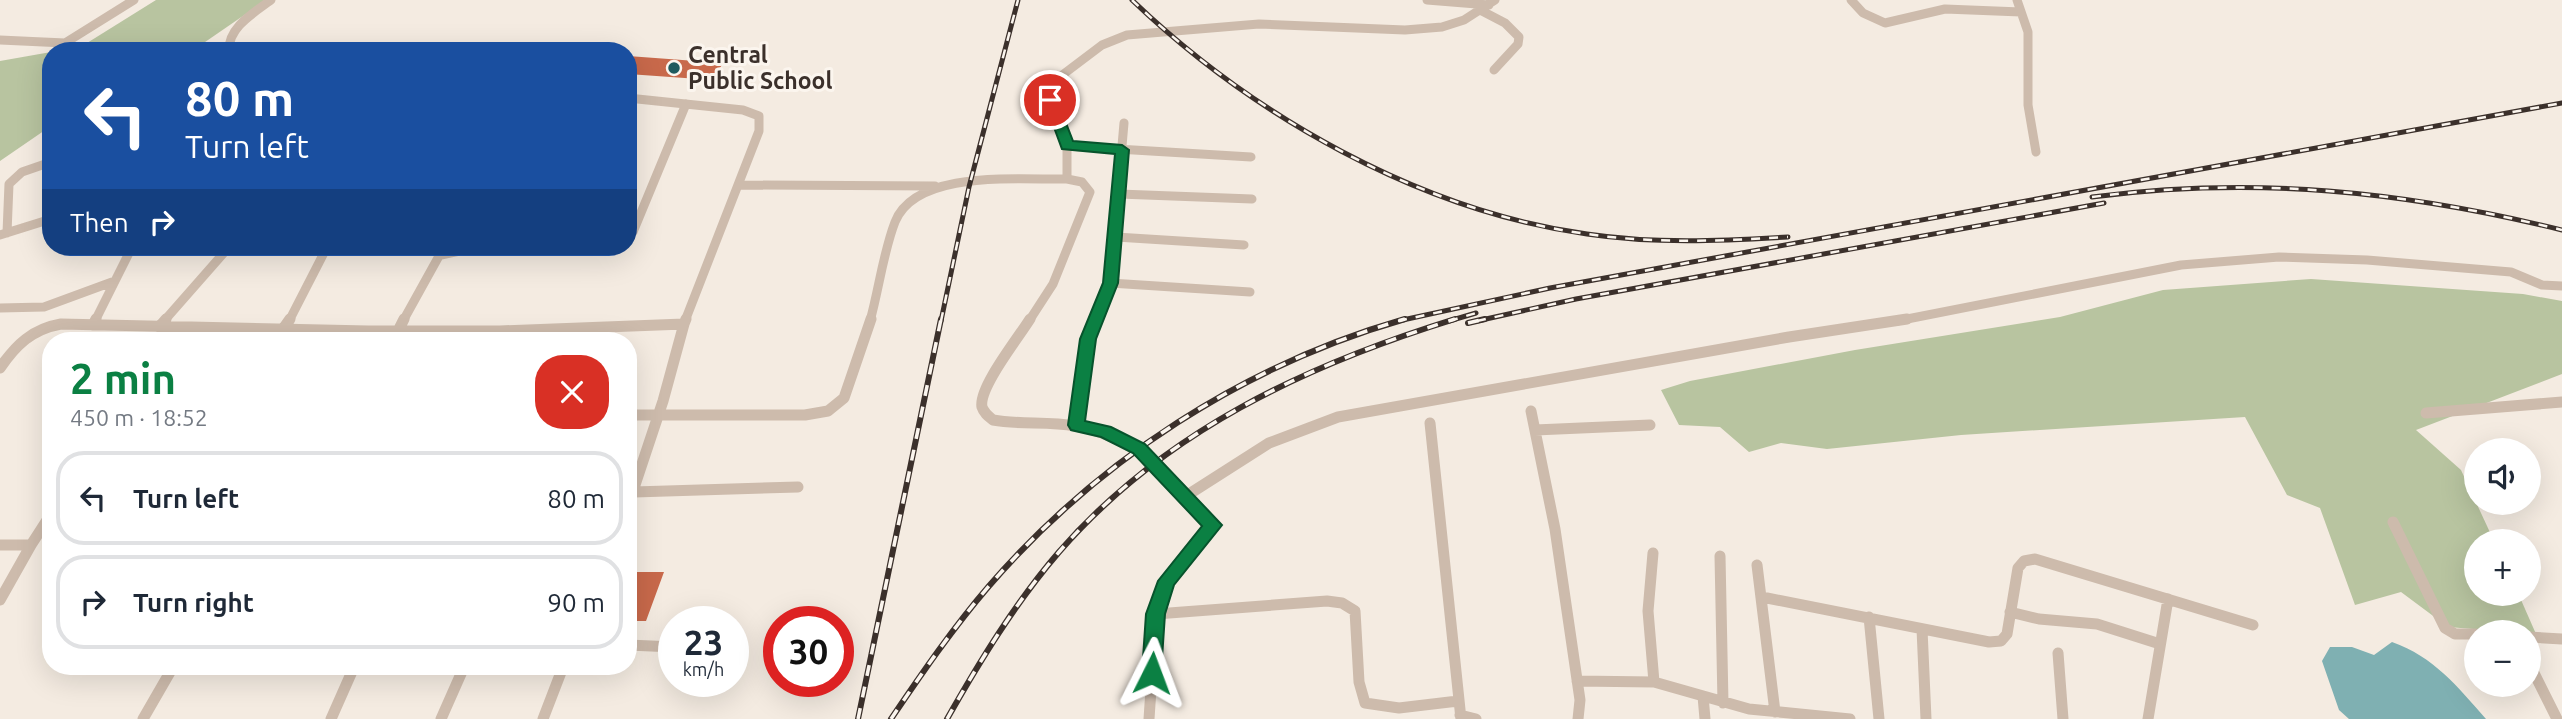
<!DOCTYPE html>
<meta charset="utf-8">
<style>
body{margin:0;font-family:Ubuntu,sans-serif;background:#f6f6f7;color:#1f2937;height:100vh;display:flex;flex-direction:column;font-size:26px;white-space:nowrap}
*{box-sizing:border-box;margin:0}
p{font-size:23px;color:#747a83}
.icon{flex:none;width:38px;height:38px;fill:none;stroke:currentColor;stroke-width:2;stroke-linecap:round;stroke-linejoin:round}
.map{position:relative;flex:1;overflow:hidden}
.details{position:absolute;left:42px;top:332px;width:595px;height:343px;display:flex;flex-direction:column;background:#fff;border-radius:28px;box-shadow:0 7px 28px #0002}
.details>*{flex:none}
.banner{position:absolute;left:42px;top:42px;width:595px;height:214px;border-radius:28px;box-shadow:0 7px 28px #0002;background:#1a4fa0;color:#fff;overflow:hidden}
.tools{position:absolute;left:2464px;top:438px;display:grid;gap:14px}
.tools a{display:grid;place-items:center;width:77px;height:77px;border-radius:50%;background:#fff;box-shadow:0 7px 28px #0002;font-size:35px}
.speed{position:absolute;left:658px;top:606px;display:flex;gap:14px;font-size:35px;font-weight:700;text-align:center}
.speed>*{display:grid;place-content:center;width:91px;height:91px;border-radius:50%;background:#fff;box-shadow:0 7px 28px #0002;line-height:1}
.speed small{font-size:18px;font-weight:400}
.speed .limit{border:10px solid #d22;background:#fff;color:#111}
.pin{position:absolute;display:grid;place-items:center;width:60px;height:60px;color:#fff;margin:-30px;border:4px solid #fff;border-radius:50%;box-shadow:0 2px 7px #0007}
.me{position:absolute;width:77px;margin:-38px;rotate:3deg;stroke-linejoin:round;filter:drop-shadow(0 0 5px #0008)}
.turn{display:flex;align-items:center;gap:24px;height:147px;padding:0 28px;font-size:32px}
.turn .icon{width:91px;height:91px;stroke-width:2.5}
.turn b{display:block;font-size:49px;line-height:60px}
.then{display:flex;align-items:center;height:66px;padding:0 28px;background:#0003;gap:14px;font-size:26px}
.round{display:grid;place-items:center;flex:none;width:74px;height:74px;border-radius:28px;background:#f6f6f7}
.head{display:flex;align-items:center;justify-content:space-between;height:119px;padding:0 28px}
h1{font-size:42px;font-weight:700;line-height:52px;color:#0b8043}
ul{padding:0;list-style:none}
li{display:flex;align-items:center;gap:21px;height:94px;margin:0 14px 10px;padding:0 14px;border:4px solid #e0e1e3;border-radius:28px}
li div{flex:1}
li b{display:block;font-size:26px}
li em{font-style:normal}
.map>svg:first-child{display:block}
</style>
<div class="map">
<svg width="2562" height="719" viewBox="0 0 2562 719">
<rect width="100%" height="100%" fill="#f4ebe1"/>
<path fill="#b8c4a0" d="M156,0H266L192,51H58L79,48Z
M51,52V126L0,161V61Z
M2311,279L2523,294L2562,301V374L2416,430L2461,470L2494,541H2476V593H2518L2536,634L2448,627L2401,592L2355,605L2320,508L2287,495L2245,417L1961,435L1827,449L1781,443L1749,452L1720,427L1679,425L1661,390L1690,381L1855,350L2060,317L2163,290Z"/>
<path fill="#7fb0b2" d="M2392,642C2434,657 2457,686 2486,719H2349L2339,710L2322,661L2330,647H2352L2374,655Z"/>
<path fill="#c8694b" d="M628,56L723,63L713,80L628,74Z
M635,572H664L646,621H628V590Z"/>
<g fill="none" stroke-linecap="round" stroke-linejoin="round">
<path stroke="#cdbbac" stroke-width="9" d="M1427,0L1489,5
M1851,0L1863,13L1885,23L1945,9L2021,12
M2017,0L2028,32V105L2036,152
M1482,11L1505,23L1519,37L1518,44L1494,70
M0,40L65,43L134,0
M229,51C228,27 254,13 271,0
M628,98L743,110L759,116V131L685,321
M1067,146L1251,157
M738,185L935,186
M1119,194L1252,199
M633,232L686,104
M7,233L9,184L22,172L51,162
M0,235L51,219
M1116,237L1244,245
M441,255L479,247
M1110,283L1250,292
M0,308L44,307L112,282
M95,321L132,247
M164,321L229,247
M289,321L327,247
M403,321L444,247
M870,321C879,289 883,253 895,222C916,169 1020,180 1067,179V146L1050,91L1057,79L1102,45L1127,35L1259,24L1405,30L1442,27L1464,20L1495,0
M1029,321L1053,284L1090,192L1082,182L1067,179
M1095,321L1110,283L1124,123
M1897,321L2181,265L2279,257L2367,260L2511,272L2542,285L2562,286"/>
<path stroke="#cdbbac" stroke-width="11" d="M1030,319C1019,337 978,388 982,407C984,413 988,416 993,420C1020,425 1048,421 1075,426C1136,435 1174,482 1213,525L1167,581L1156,614L1149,719
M684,324L686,319
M93,325L96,319
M159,327L166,319
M283,329L290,319
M368,331H500L684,324L663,401L628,506
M398,331L404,319
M163,341L173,327
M0,368C16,345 32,329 61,324L368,331L362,341
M1531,411L1555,529L1580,700L1578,719
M2426,413L2562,402
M628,415H805L828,411L844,398L871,319
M1430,423L1461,719
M1077,425L1088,339L1096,319
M1535,430L1650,425
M634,492L798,487
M1186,496L1269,443L1338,417L1789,337L1907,319
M2393,522L2445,628L2455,634H2476
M0,545H31L51,514
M1653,553L1648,611L1654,682
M1720,556L1723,703
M1757,565L1775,712
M1762,597L1989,642L2001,641L2007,634L2018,568L2024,561L2035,559L2253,625
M0,600L31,545
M2010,612L2039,619L2097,624L2160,644
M1156,614L1327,601L1342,603L1355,611L1359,682L1365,703L1399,708L1458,701
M1869,617L1879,719
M1922,629L1926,719
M2529,637L2562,639
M628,645L674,647
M2058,653L2063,719
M2529,663L2557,719
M1577,681L1654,682L1749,709L1850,719
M1703,696L1705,719
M1460,715L1476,719
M143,719L173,667
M331,719L354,667
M441,719L464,667
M543,719L563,667
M2148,719L2168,599"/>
<g stroke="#3b302b" stroke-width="5">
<path id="rail-far1" d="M1132,0C1252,115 1420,211 1587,234C1654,244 1721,241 1788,237
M2092,197C2255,176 2403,191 2562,230
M941,321L969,187L1018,0
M1398,321L1550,288L2562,103
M1449,321L1476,313
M1477,321L1576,299L2104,203"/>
</g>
<g stroke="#3b302b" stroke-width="6">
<path id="rail" d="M1468,323L1485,319
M858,719L941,319
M891,719C922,673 953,628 989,586C1098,460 1244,365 1405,319
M947,719C980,661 1015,603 1059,552C1163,432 1306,365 1455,319"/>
</g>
<use href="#rail-far1" stroke="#fbf5ee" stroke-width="2.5" stroke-dasharray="9" stroke-linecap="butt"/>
<use href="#rail" stroke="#fbf5ee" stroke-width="3.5" stroke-dasharray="11" stroke-linecap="butt"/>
</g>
<path fill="#0b8043" stroke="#07532c" stroke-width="2" d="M1050,96L1057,100L1073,141L1122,145L1129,150L1118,283L1096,339L1085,421L1111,427L1145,444L1222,525L1174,585L1165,614L1161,673L1158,679L1152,682L1145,679L1142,673L1146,614L1158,581L1202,526L1133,453L1101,437L1071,430L1068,425L1080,339L1103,283L1115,154L1062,149L1044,100Z"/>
<circle fill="#1f5a5e" stroke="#fbf5ee" stroke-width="2.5" cx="674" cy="68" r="7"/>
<g text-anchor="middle" stroke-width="6" stroke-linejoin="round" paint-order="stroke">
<g font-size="23" font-weight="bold" fill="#3b302b" stroke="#fbf5ee" text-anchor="start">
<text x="688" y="63">Central<tspan x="688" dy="26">Public School</tspan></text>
</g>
</g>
</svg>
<div class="tools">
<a><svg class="icon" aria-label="sound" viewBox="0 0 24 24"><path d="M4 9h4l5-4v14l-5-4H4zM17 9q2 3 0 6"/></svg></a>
<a>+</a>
<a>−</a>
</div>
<div class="speed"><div>23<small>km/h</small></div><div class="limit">30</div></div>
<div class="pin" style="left:1050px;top:100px;background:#d93025"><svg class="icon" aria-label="arrive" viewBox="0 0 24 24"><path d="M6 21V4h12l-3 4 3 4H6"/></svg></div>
<svg class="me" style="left:1152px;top:673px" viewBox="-20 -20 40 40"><path d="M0-17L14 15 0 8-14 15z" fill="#0b8043" stroke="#fff" stroke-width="4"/></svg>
<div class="banner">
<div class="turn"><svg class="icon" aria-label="left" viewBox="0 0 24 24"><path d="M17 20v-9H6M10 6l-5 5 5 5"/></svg><div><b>80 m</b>Turn left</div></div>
<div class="then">Then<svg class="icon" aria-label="right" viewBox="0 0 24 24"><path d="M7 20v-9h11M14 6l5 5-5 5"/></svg></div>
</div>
<section class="details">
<div class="head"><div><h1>2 min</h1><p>450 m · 18:52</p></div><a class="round" style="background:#d93025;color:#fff"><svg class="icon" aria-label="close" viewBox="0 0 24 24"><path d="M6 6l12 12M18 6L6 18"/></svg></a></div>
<ul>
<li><svg class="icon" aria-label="left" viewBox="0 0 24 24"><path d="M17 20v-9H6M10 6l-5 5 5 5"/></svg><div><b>Turn left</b></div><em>80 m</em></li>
<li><svg class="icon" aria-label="right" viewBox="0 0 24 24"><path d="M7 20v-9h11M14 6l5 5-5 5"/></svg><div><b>Turn right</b></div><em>90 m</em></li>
</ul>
</section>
</div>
